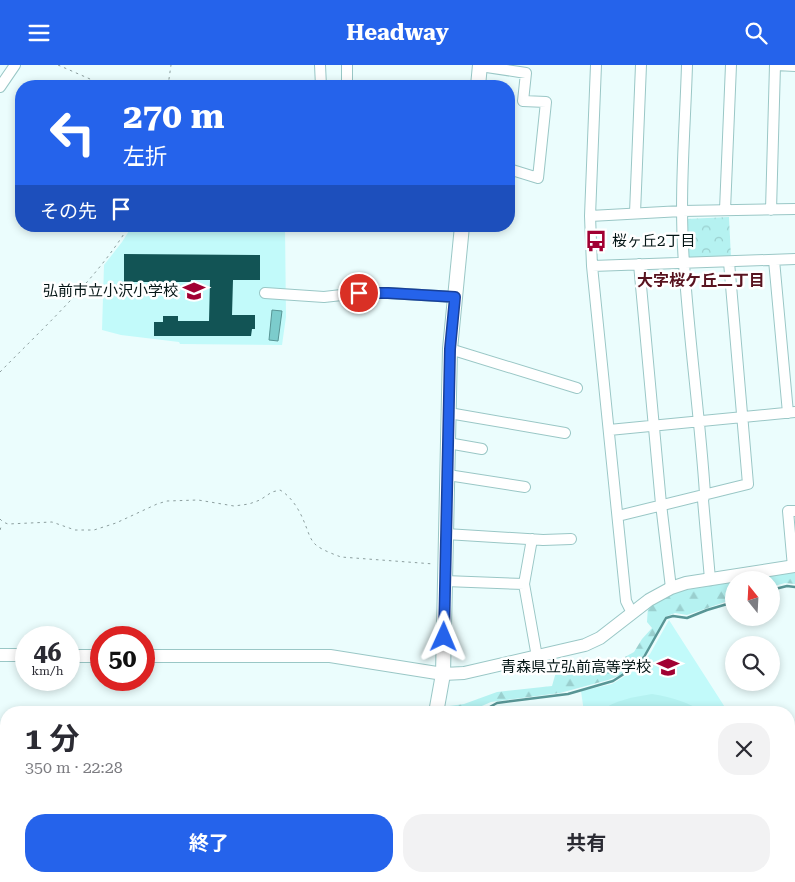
<!DOCTYPE html>
<html lang="ja">
<meta charset="utf-8">
<style>
body{margin:0;font-family:"Roboto Serif","Noto Sans JP",serif;background:#f2f2f3;color:#2b2b33;height:100vh;display:flex;flex-direction:column;font-size:19px;white-space:nowrap}
*{box-sizing:border-box;margin:0}
p{font-size:16px;color:#7c7c81}
.icon{flex:none;width:28px;height:28px;fill:none;stroke:currentColor;stroke-width:2;stroke-linecap:round;stroke-linejoin:round}
.map{position:relative;flex:1;overflow:hidden}
.side{position:absolute;left:0px;top:641px;width:795px;height:176px;display:flex;flex-direction:column;background:#fff;border-radius:20px 20px 0 0;box-shadow:0 2px 8px #0003}
.side>*{flex:none}
.hud{position:absolute;left:15px;top:15px;width:500px;height:152px;border-radius:20px;box-shadow:0 2px 8px #0003;background:#2563eb;color:#fff;overflow:hidden}
.needle{width:32px;rotate:342deg}
.tools{position:absolute;left:725px;top:506px;display:grid;gap:10px}
.tools a{display:grid;place-items:center;width:55px;height:55px;border-radius:50%;background:#fff;box-shadow:0 2px 8px #0003;font-size:25px}
.speed{position:absolute;left:15px;top:561px;display:flex;gap:10px;font-size:25px;font-weight:700;text-align:center}
.speed>*{display:grid;place-content:center;width:65px;height:65px;border-radius:50%;background:#fff;box-shadow:0 2px 8px #0003;line-height:1}
.speed small{font-size:12px;font-weight:400}
.speed .limit{border:8px solid #d22;background:#fff;color:#111}
.pin{position:absolute;display:grid;place-items:center;width:42px;height:42px;color:#fff;margin:-21px;border:2px solid #fff;border-radius:50%;box-shadow:0 1px 5px #0007}
.me{position:absolute;width:55px;margin:-28px;rotate:1deg;stroke-linejoin:round;filter:drop-shadow(0 0 4px #0008)}
.turn{display:flex;align-items:center;gap:18px;height:105px;padding:0 25px;font-size:22px}
.turn .icon{width:65px;height:65px;stroke-width:2.5}
.turn b{display:block;font-size:35px;line-height:42px}
.then{display:flex;align-items:center;height:48px;padding:0 25px;background:#0003;gap:10px;font-size:19px}
.round{display:grid;place-items:center;flex:none;width:52px;height:52px;border-radius:20px;background:#f2f2f3}
.summary{display:flex;align-items:center;justify-content:space-between;height:85px;padding:0 25px}
h1{font-size:30px;font-weight:700;line-height:38px}
.primary-button{display:flex;gap:10px;margin-top:auto;padding:10px 25px}
.primary-button a{flex:1;height:58px;border-radius:20px;background:#2563eb;color:#fff;font-size:20px;font-weight:700;line-height:58px;text-align:center}
.primary-button a+a{background:#f2f2f3;color:#2b2b33}
header{display:flex;justify-content:space-between;align-items:center;height:65px;padding:0 25px;background:#2563eb;color:#fff;font-size:22px;font-weight:700}
.map>svg:first-child{display:block}
</style>
<header><svg class="icon" aria-label="menu" viewBox="0 0 24 24"><path d="M4 6h16M4 12h16M4 18h16"/></svg>Headway<svg class="icon" aria-label="search" viewBox="0 0 24 24"><circle cx="10" cy="10" r="6"/><path d="M15 15l6 6"/></svg></header>
<div class="map">
<svg width="795" height="817" viewBox="0 0 795 817">
<defs>
<pattern id="forest-firs" width="22" height="20" patternUnits="userSpaceOnUse" patternTransform="scale(1.25)"><rect width="22" height="20" fill="#b5f2f1"/><path d="M5 1l3.5 6h-7zM16 11l3.5 6h-7z" fill="#9acfce"/></pattern>
<pattern id="park-crowns" width="20" height="18" patternUnits="userSpaceOnUse" patternTransform="scale(1.25)"><rect width="20" height="18" fill="#b5f2f1"/><path d="M2 6a3 3 0 1 1 6 0M12 15a3 3 0 1 1 6 0" fill="none" stroke="#9acfce"/></pattern>
</defs>
<rect width="100%" height="100%" fill="#ebfdfd"/>
<path fill="#c2fafa" d="M132,161H285L286,252L282,280L180,279L179,277L121,270L102,265L104,200L122,177Z
M669,555L728,647H584L581,626L612,619L630,608L650,589Z"/>
<path fill="url(#forest-firs)" d="M795,507V519L785,518L771,522V515H745Z
M734,517V534L687,550L675,548L665,552L653,578L642,592L621,610L608,615L560,628L491,637L468,647L447,648L449,641L464,639L497,627L552,621L556,607L601,605L634,587L642,574L652,563L647,557L648,541L679,526Z"/>
<path fill="url(#park-crowns)" d="M729,152L731,193L687,194L686,154Z"/>
<path fill="#b5f2f1" d="M652,629C672,632 687,637 704,647H599C615,635 633,632 652,629Z"/>
<path fill="#7ccccc" stroke="#589595" d="M272,245L282,246L278,276L269,275Z"/>
<g fill="none" stroke-linecap="round" stroke-linejoin="round">
<path stroke="#589595" stroke-width="2.5" d="M771,525L787,521L795,522
M479,648L497,638L568,629L613,616L630,605L644,592L666,553L673,551L687,553L707,545L734,537"/>
<path stroke="#7ccccc" stroke-width="15" d="M789,694L795,695
M622,817L628,811"/>
</g>
<path fill="#125455" d="M124,189L260,190V215H233L232,250H255V264H252L251,271H154V257H163V251H178V256H209L210,215H191V217H124Z"/>
<g fill="none" stroke-linecap="round" stroke-linejoin="round">
<g stroke="#9ac7c6" stroke-width="12">
<path id="minor" d="M320,0L321,21
M596,0L590,151L592,201L626,536L632,548
M687,0C685,66 679,132 684,198C689,275 700,352 705,429L703,435L710,514
M776,0L795,1
M480,1L526,8L523,36L546,37L538,113L509,104
M347,21V0
M0,22L15,0
M725,145L731,0
M771,145L775,0
M635,148L641,0
M590,151L682,146L795,144
M774,195L788,348
M639,199L661,439L671,523
M592,201L795,194
M265,228L324,232L359,228H388L455,232
M450,284L577,323
M449,348L565,368
M609,365L795,347
M448,378L482,384
M448,410L525,422
M618,451L748,419L729,197
M446,469L543,475L571,474
M793,502L788,446H795
M445,516L524,519L537,592
M524,519L532,474
M370,811L391,815
M261,817L277,811
M467,817L468,811"/>
</g>
<g stroke="#9ac7c6" stroke-width="14">
<path id="tertiary" d="M0,590H26
M69,591H101
M144,591H330L443,609L464,608L585,580L600,573L649,535L671,523L686,518L795,501"/>
</g>
<g stroke="#9ac7c6" stroke-width="16">
<path id="secondary" d="M478,21L480,0
M436,648L443,609L450,284L462,161
M390,817L391,811"/>
</g>
<path stroke="#8c9e9e" stroke-width="1" stroke-dasharray="2.5 4" stroke-linecap="butt" d="M58,0L106,21
M168,21L171,0
M0,307C45,261 95,216 129,161
M0,454L3,457L8,459L52,457L75,465H94L116,458L157,439L167,436L198,435L234,441L249,439L260,435L272,427L280,425C292,432 300,446 305,459C308,466 310,475 316,480C322,485 333,489 341,492L434,499
M0,465L2,459
M789,701H795
M628,817L634,811"/>
<use href="#minor" stroke="#fff" stroke-width="10"/>
<use href="#tertiary" stroke="#fff" stroke-width="12"/>
<use href="#secondary" stroke="#fff" stroke-width="14"/>
</g>
<g fill="none" stroke-linecap="round" stroke-linejoin="round">
<g stroke="#184099" stroke-width="12">
<path id="route" d="M359,228H388L455,232L450,284L444,572"/>
</g>
<use href="#route" stroke="#2563eb" stroke-width="9"/>
</g>
<defs>
<g id="bus-bare" transform="scale(1.725)"><path d="M-5-6H5V4H4V6H2V4H-2V6H-4V4H-5ZM-3.5-4V0h7V-4ZM-3.5 1.2v1.5H-2V1.2ZM2 1.2v1.5H3.5V1.2Z" fill="#a10032" stroke="#fff" stroke-width="2.5" paint-order="stroke"/></g>
<g id="school-bare" transform="scale(1.725)"><path d="M0-5L7-2L0 1L-7-2ZM-4 1L0 2.5L4 1V4Q0 6-4 4Z" fill="#a10032" stroke="#fff" stroke-width="2.5" paint-order="stroke"/></g>
</defs>
<g fill-rule="evenodd">
<use href="#bus-bare" x="596" y="176"/>
<use href="#school-bare" x="194" y="226"/>
<use href="#school-bare" x="668" y="602"/>
</g>
<g text-anchor="middle" stroke-width="5" stroke-linejoin="round" paint-order="stroke">
<g font-size="15" fill="#041515" stroke="#fff" text-anchor="end">
<text x="612" y="181" text-anchor="start">桜ヶ丘2丁目</text>
<text x="178" y="231">弘前市立小沢小学校</text>
<text x="651" y="607">青森県立弘前高等学校</text>
</g>
<g font-size="16" font-weight="bold" fill="#58131f" stroke="#fff">
<text x="701" y="221">大字桜ケ丘二丁目</text>
</g>
</g>
</svg>
<div class="tools">
<a><svg class="needle" viewBox="-14 -14 28 28"><path d="M0-13l5 13h-10z" fill="#e53935"/><path d="M0 13l5-13h-10z" fill="#7c7c81"/></svg></a>
<a><svg class="icon" aria-label="search" viewBox="0 0 24 24"><circle cx="10" cy="10" r="6"/><path d="M15 15l6 6"/></svg></a>
</div>
<div class="speed"><div>46<small>km/h</small></div><div class="limit">50</div></div>
<div class="pin" style="left:359px;top:228px;background:#d93025"><svg class="icon" aria-label="arrive" viewBox="0 0 24 24"><path d="M6 21V4h12l-3 4 3 4H6"/></svg></div>
<svg class="me" style="left:444px;top:572px" viewBox="-20 -20 40 40"><path d="M0-17L14 15 0 8-14 15z" fill="#2563eb" stroke="#fff" stroke-width="4"/></svg>
<div class="hud">
<div class="turn"><svg class="icon" aria-label="left" viewBox="0 0 24 24"><path d="M17 20v-9H6M10 6l-5 5 5 5"/></svg><div><b>270 m</b>左折</div></div>
<div class="then">その先<svg class="icon" aria-label="arrive" viewBox="0 0 24 24"><path d="M6 21V4h12l-3 4 3 4H6"/></svg></div>
</div>
<section class="side">
<div class="summary"><div><h1>1 分</h1><p>350 m · 22:28</p></div><a class="round"><svg class="icon" aria-label="close" viewBox="0 0 24 24"><path d="M6 6l12 12M18 6L6 18"/></svg></a></div>
<div class="primary-button"><a>終了</a><a>共有</a></div>
</section>
</div>
